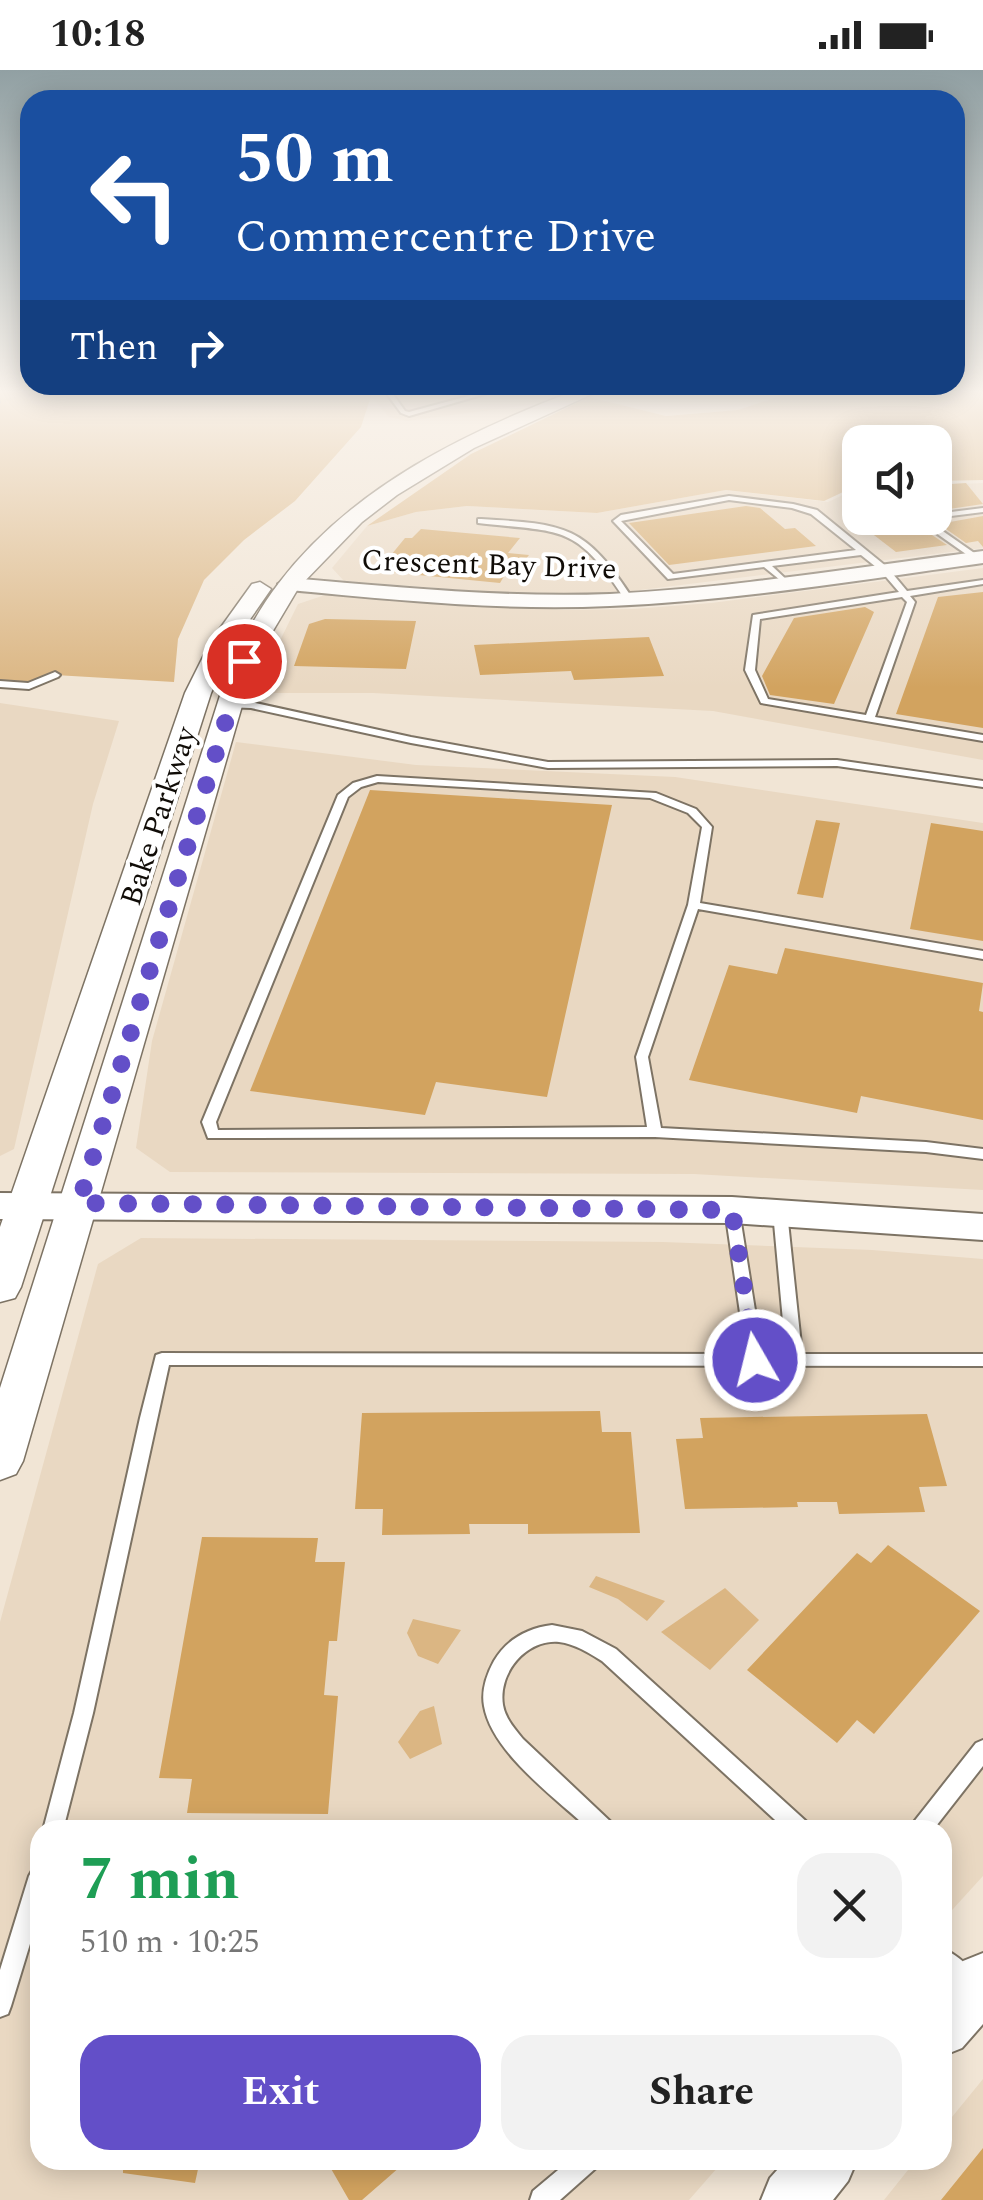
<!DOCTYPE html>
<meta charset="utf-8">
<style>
body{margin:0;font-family:Spectral,serif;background:#f2f2f2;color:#222;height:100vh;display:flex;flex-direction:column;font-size:38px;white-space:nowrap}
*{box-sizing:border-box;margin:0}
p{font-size:32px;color:#767676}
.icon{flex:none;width:55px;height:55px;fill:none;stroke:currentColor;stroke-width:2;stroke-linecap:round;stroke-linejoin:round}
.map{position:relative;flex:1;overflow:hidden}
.drawer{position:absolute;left:30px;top:1750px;width:922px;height:350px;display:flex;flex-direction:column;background:#fff;border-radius:30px;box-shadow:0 5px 25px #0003}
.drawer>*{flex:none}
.hud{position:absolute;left:20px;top:20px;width:945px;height:305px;border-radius:30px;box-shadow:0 5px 25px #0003;background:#1a4fa0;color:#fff;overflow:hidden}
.buttons{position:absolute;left:842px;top:355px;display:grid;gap:20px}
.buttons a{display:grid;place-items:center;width:110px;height:110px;border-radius:20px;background:#fff;box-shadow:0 5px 25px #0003;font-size:50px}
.pin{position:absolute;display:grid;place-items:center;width:85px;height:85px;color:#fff;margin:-42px;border:5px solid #fff;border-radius:50%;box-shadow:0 2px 10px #0007}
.me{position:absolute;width:110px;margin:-55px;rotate:352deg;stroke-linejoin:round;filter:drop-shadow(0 0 8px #0008)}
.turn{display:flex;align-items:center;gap:35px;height:210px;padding:0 50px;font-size:45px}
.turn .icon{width:130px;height:130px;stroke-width:2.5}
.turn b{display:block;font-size:70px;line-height:85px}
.then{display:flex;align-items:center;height:95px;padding:0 50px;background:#0003;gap:20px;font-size:38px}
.round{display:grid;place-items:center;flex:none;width:105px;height:105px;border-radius:30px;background:#f2f2f2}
.overview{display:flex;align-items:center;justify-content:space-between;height:170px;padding:0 50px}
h1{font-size:60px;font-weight:700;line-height:75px;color:#1e9e55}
.cta{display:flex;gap:20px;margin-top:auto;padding:20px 50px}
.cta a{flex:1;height:115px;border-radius:30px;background:#634fc8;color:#fff;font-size:40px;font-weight:700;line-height:115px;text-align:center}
.cta a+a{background:#f2f2f2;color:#222}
.status{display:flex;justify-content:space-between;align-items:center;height:70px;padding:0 50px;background:#fff;direction:ltr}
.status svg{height:28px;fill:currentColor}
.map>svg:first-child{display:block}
</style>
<div class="status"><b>10:18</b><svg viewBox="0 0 49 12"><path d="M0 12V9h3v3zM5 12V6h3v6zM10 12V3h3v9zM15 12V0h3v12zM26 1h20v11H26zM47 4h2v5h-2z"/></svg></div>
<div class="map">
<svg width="983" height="2130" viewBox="0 0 983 2130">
<rect width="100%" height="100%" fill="#f1e5d5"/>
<path fill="#e9d8c2" d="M365,320H798L738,340L666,346L589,327L407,351L389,347Z
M983,413V478L608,524L492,522L344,511L332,498L367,456L416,442L467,436L597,443L726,420L828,432L860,417V448H935V415Z
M983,498V690L713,641L373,623H254L298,534L328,524L564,540L633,539L711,533Z
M0,633L119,651L93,734L14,1079L0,1086Z
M236,672L416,695L675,707L983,753V1120L694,1104L170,1102L136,1078L152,971Z
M141,1168L663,1172L872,1180L983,1189V1806L943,1850L942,1760H40V2090H724L689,2130H0V1552L98,1194Z
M983,2009V2130H884L916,2090H942L943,2058Z"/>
<path fill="#dbb683" d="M0,320H365L371,326L361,357L295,431L244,470L204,510L178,569L174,612L55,605L39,614L0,615Z
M798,320H983V410L935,411V372H860V414L824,431L726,420L597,443L467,436L416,442L367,456L471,384L589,327L666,346L738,340Z
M596,1506L665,1531L647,1551L618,1529L589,1517Z
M725,1518L759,1550L710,1600L661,1562Z
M413,1549L461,1560L438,1594L418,1586L407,1563Z
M434,1636L442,1674L410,1689L398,1672L420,1641Z"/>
<path fill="#d2a35f" d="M966,413L983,434L949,439L935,423V415Z
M746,436L760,438L785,459L795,458L816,476L669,495L629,453Z
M983,446V477L978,471L966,473L939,454Z
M909,457H920L947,475L896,482L870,462Z
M421,459L520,468L508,483L529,485L515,503H506L500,513L378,501L405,468H412Z
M983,522V658L896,644L938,527Z
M865,537L874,542L834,634L770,625L762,606L794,548Z
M325,549L416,551L406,599L294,596L309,554Z
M649,567L664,606L574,610L571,601L480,605L474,575Z
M370,720L612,735L547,1027L436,1012L425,1045L250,1021Z
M816,750L840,753L823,828L797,824Z
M931,753L983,761V871L910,859Z
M785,878L983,913L979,941L983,942V1050L861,1026L857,1043L689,1010L729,895L777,904Z
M600,1341L602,1362H631L640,1463L528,1464V1454H469L470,1464L382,1465L383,1439H355L362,1343Z
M927,1344L947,1416L919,1417L925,1442L839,1444L837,1432H797L798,1437L685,1439L676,1369L703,1368L700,1348Z
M202,1467L318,1468L315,1492H345L337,1571H329L324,1625L338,1626L328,1744L187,1743L192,1709L159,1708Z
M888,1475L980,1541L874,1664L857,1650L837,1673L747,1600L857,1483L871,1493Z
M983,2078V2130H941Z
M123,2090H200L195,2113L123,2103Z
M326,2090H408L362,2130H349Z"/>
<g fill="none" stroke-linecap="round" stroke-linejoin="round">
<g stroke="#7d7364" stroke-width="4">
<path id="service" d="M384,320H390L405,341L409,342L472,325L457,320L479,323L491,320H499L409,346L401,343Z
M729,426L793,434L817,440L887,497L907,521L983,510V514L910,526L915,532L875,647L983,665V671L761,633L745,600L753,545L899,522L881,501L861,485L772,496L789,512L785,514L764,497L668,509L613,451L621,445ZM729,430L792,438L811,444L856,480L673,504L621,451ZM902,527L907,532L866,645L768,629L755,600L760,549Z
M983,438V442L935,448H932H935V444Z
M908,448H924L980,487L973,489L919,451L881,456L877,454Z
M481,449C566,454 585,455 633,529L626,531C575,453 564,463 478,453V449Z
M55,602L60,605L58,607L29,619L0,617V611L28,613Z
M229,632H251L411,667L548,692L837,690L983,711V717L837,696L548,698L411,673L251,638L226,637L224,635Z
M377,706L656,723L696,739L712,757L700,833L983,881V889L698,839L648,987L661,1058L926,1072L983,1079V1089L926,1082L655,1067L208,1068L202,1052L338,725L353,713ZM378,712L650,728L688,743L702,757L688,835L636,987L647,1057L218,1060L216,1052L348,727L361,717Z
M732,1135L737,1136L739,1140L762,1284H786L773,1142L775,1138H785L787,1142L802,1284H983V1296L169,1295L93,1643L63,1760H43L74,1643L140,1348L156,1285L162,1283L746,1284L725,1140L727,1136Z
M552,1555L582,1561L616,1579L808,1753L811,1760H786L602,1591C589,1583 575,1574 559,1572C526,1569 498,1603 503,1635C505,1648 515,1659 523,1669L612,1753L615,1760H590C557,1729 492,1683 484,1636C481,1620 487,1604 494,1591C507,1569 528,1558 552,1555Z
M983,1670V1696L933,1760H910L913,1753L976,1673Z
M40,1795V1841L11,1936L8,1944L0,1947V1900L29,1806L33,1799Z
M942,1878C956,1884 973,1898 979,1912L976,1920L968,1923L960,1920L942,1904Z
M570,2090H600L596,2098L560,2130H530L533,2121Z"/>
</g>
<g stroke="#7d7364" stroke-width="4">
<path id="tertiary" d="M983,481V493C859,510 735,531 610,536C503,541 396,530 289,520L278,514L289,508C396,517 503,528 610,524C735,518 859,497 983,481Z
M0,1123L732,1127L983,1144V1170L732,1153L0,1149Z
M983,1883V1954L962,1978L942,1986V1914L963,1891Z
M786,2090H857L848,2111L833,2130H761L770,2108Z"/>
</g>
<g stroke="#7d7364" stroke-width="3">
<path id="secondary" d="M577,320H601L474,378L397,425L362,452L299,517L255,591L23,1391L16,1404L0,1410V1318L231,591C246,565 260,537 279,513C352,417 467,361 577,320Z
M260,512L271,519L235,571L211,623L21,1217L15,1228L0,1232V1157L185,623L211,571L252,514Z"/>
</g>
<path stroke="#9e9589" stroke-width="2.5" stroke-dasharray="1 4" stroke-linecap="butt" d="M0,332L43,320"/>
<use href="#service" fill="#fff" fill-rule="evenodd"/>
<use href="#tertiary" fill="#fff" fill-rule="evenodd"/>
<use href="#secondary" fill="#fff" fill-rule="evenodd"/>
</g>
<linearGradient id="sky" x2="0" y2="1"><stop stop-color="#91a0a3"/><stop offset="0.52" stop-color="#f9f3ec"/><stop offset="1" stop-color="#f9f3ec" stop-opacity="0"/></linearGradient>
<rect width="983" height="618" fill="url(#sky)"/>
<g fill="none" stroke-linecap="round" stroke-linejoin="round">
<path stroke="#634fc8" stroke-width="18" stroke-dasharray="0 32.4" d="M244,591L79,1133L732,1140L755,1290"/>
</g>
<g text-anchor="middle" stroke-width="8" stroke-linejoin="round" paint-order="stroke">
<g font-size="30" fill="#100c07" stroke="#fff">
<text transform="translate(489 494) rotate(2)" y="10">Crescent Bay Drive</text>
<text transform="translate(158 746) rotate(-72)" y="10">Bake Parkway</text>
</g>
</g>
</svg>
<div class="buttons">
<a><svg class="icon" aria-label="sound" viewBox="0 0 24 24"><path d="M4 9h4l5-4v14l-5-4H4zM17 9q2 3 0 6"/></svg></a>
</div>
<div class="pin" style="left:244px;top:591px;background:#d93025"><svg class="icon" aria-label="arrive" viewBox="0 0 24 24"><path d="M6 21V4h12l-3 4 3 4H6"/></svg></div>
<svg class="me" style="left:755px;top:1290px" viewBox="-20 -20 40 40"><circle r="17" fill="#634fc8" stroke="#fff" stroke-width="3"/><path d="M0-11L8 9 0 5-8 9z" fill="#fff"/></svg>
<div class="hud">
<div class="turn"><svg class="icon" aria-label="left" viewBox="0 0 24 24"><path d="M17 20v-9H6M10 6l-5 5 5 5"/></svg><div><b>50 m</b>Commercentre Drive</div></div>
<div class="then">Then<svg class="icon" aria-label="right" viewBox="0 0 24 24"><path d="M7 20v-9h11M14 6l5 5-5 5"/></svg></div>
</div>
<section class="drawer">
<div class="overview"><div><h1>7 min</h1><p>510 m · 10:25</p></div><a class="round"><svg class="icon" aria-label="close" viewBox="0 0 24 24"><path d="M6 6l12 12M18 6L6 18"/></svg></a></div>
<div class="cta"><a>Exit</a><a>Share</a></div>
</section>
</div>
